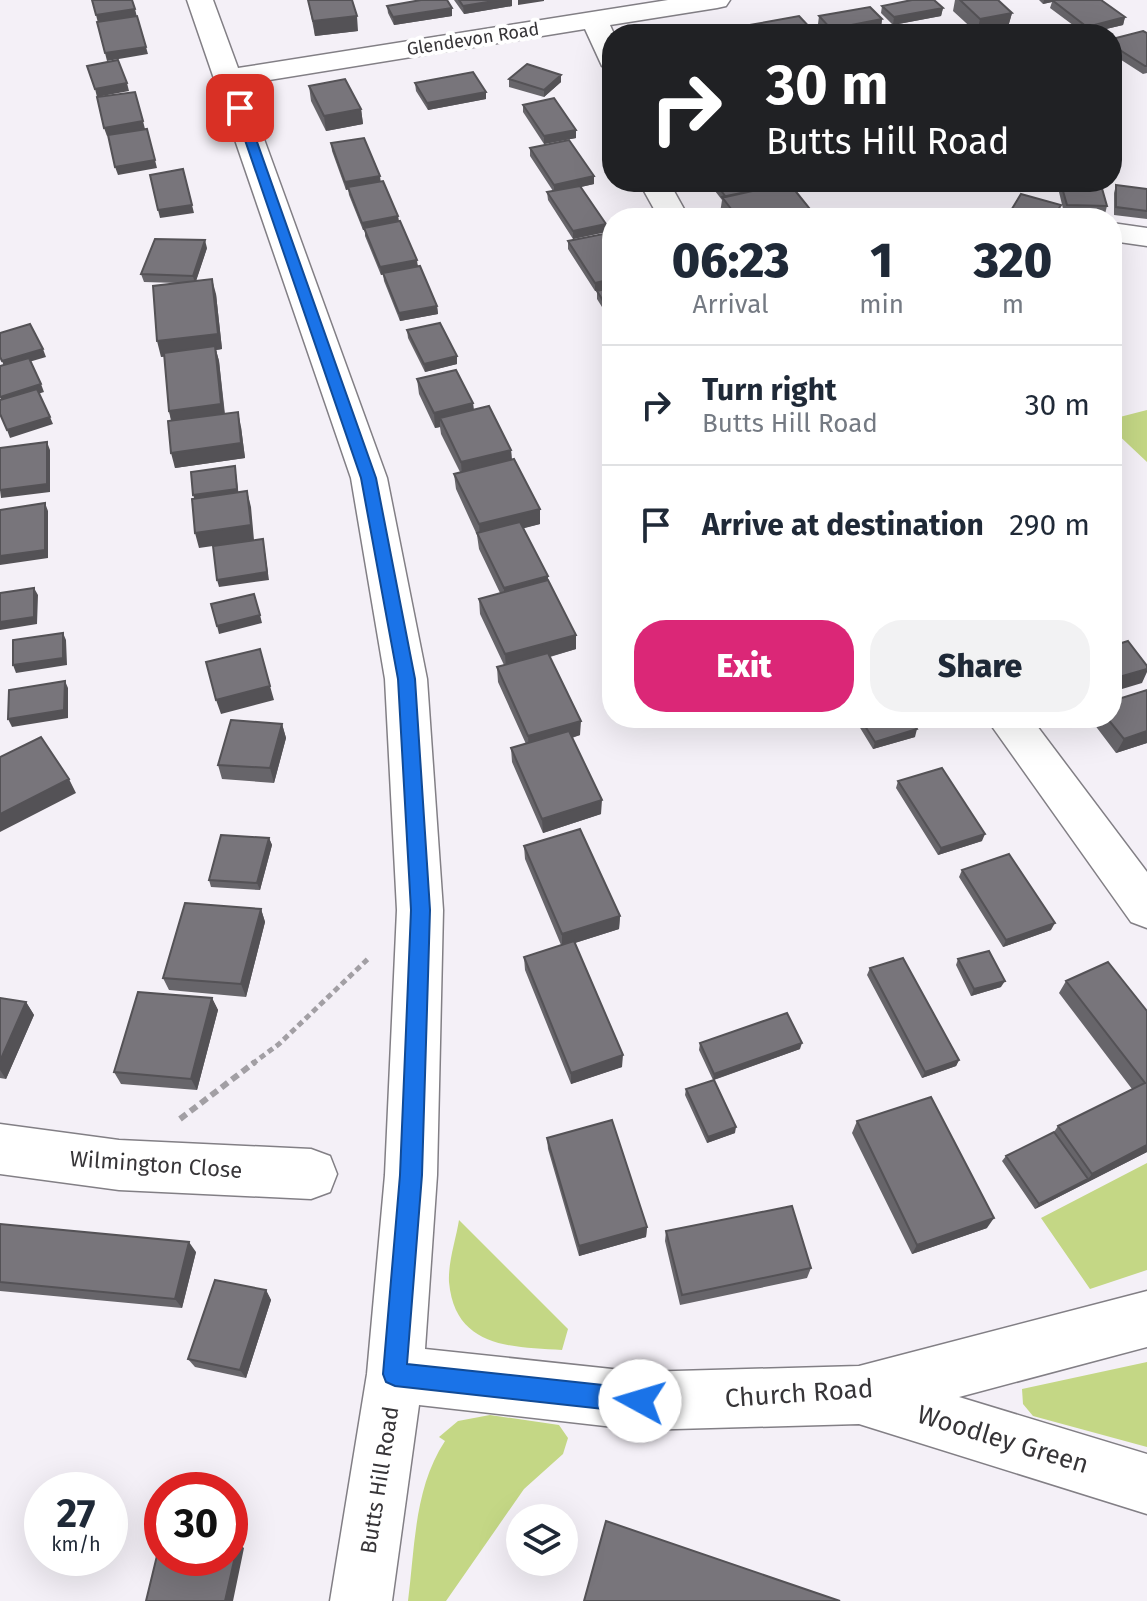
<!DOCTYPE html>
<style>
body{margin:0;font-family:"Fira Sans",sans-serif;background:#f2f2f3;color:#1f2937;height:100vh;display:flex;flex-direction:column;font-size:30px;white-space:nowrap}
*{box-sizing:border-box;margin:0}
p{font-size:26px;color:#747a83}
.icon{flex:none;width:44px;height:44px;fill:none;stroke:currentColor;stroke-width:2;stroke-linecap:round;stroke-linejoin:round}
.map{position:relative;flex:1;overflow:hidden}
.panel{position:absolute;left:602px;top:208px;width:520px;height:520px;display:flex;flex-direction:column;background:#fff;border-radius:32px;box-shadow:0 8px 32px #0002}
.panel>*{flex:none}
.guide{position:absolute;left:602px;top:24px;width:520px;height:168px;border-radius:32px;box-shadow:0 8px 32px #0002;background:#202124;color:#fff;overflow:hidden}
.fabs{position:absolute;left:506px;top:1504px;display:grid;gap:16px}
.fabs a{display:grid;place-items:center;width:72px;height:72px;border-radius:50%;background:#fff;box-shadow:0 8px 32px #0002;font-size:40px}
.speed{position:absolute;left:24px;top:1472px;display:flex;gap:16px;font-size:40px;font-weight:700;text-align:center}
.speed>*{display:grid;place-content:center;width:104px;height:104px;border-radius:50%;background:#fff;box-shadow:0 8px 32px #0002;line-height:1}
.speed small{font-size:20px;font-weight:400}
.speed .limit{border:12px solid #d22;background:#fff;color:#111}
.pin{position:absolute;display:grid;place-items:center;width:68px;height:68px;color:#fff;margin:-34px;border-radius:16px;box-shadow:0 4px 12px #0006}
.me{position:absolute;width:88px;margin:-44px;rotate:276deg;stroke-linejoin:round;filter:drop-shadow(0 0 6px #0008)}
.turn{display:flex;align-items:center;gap:28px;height:168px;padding:0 32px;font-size:36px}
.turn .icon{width:104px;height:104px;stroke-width:2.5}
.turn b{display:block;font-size:56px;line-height:68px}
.eta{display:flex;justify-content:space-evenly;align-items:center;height:136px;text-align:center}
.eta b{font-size:48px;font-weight:800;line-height:56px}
.button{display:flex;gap:16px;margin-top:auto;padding:16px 32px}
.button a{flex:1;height:92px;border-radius:32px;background:#db2777;color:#fff;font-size:32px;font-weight:800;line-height:92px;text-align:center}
.button a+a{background:#f2f2f3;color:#1f2937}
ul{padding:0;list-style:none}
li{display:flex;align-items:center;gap:24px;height:120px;padding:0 32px;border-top:2px solid #e0e1e3}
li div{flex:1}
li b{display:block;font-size:30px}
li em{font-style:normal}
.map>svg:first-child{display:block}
</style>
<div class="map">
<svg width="1147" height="1601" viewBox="0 0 1147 1601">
<rect width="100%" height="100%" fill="#f4f0f7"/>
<path fill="#c4d785" d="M1147,410V462L1112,429V419Z
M1147,1163V1270L1090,1289L1041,1218Z
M459,1220L568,1329L562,1350C511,1347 455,1348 449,1282C448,1262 456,1239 459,1220Z
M1147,1362V1447L1033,1416L1023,1404L1022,1389Z
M490,1415L559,1425L568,1438L563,1454L524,1489L446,1601H408C415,1547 414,1488 445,1441L439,1437L458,1421Z"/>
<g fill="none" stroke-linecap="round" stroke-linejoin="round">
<g stroke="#827f85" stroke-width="3">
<path id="minor" d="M187,0H213L238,68L668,0H730L726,6L717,8L610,25L614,34L612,68L602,66L585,29L244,84L387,478L427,679L443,910L437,1175L425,1349L640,1372L859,1366L1147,1291V1347L959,1397L1147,1454V1514L859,1424L640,1430L419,1405L392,1601H330L367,1374L385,1175L397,910L385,679L351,478Z
M639,182H669L689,218H659Z
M1112,223L1147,228V246L1112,241Z
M986,718H1031L1147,872V928L1131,922Z
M0,1124L119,1140L311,1149L330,1156L337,1174L330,1192L311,1199L119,1190L0,1174Z"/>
</g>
<path stroke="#a29fa4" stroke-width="5" stroke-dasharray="6 4" stroke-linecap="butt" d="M252,1064L279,1044L370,957"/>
<path stroke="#a29fa4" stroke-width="6" stroke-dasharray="8 5" stroke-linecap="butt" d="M180,1119L255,1062"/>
<use href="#minor" fill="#fff" fill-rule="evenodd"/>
</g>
<path fill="#67656a" d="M308,0L358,31L315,36Z
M454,0H512V6L464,14Z
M955,0H998L1012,13L1008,27L977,33L953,11Z
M1039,0H1101L1125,17L1123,25L1085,34L1050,8L1052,2L1043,4Z
M387,6L452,16L394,25L388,13Z
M882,6L943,8L941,16L893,25L881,13Z
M819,16L882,19L881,27L843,34H828L818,24Z
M750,25L815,34H750Z
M1147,33V73L1143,74L1112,54V39Z
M561,75V82L544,97L509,87V79Z
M415,83L486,99L428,110L416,91Z
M309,86L361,109L363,124L326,131L311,101Z
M523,105L576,130V138L544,144L523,112Z
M331,143L380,176V181L398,216L399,222L418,266L437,306L438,314L400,321L384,281L383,274L381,275L365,236V230H363L349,195L348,189L346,190L332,151Z
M530,148L594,184L581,187L606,232L573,239L548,200L547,192L553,191L530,156Z
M715,183L809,218H724L720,213L722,200L715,191Z
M1061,184L1107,206L1105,214L1064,213L1059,192Z
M1116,185L1147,189V219L1114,215V193Z
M1010,212L1059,213L1056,218H1008Z
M568,241L612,287L595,291L568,249Z
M207,248L196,281L216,294L222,349L216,350L219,361L225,414L241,427L245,458L175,468L171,421L169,411L165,356L161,357L178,283L144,282L141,274Z
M612,287V323L597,299V291Z
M407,330L457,356V364L425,372L408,338Z
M417,379L473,403L474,410L511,450L512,460L540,509V524L523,528L548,580L576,635V649L550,657L580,735L572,738L601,814L543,833L512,762L511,748L526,744L498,682L497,667L504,665L480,614L479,599L500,593L479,549L477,535L456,489L454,474L460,472L441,434L440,427L435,428L419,394Z
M1147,690V743L1116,753L1091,720L1092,718H1112Z
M854,718H910L915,737L873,749Z
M282,724L286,738L274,783L222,779L218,765Z
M898,781L982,841L938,855L896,788Z
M269,838L272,845L260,890L211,887L209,880Z
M524,846L620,916L619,929L575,943L622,1067L571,1084L525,970L524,957L561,945L525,859Z
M962,870L1051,930L1003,947L959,877Z
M261,909L265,922L246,997L169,990L163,978Z
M958,959L1001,987L971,996L956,965Z
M870,968L959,1060L956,1066L922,1078L867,975Z
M1066,981L1147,1011V1152L1035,1209L1002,1161L1006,1156L1054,1132L1058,1126L1132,1089L1059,993Z
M0,998L26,1002L34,1015L6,1079L0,1078Z
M212,998L218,1010L197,1090L121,1084L114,1072Z
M700,1043L800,1049L714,1080L735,1133L707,1143L685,1095L686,1089L713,1080L699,1050Z
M857,1121L987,1228L912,1254L852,1133Z
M547,1138L647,1227L646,1237L579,1256L548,1149Z
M0,1224L196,1252L182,1308L0,1291Z
M666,1231L811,1268L807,1278L680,1305L665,1241Z
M266,1290L271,1300L246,1378L195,1367L188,1359Z"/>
<path fill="#545256" d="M500,0H512V6L464,14L463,6Z
M518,0H544V1L518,5Z
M1044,0H1061L1043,4Z
M452,8V16L394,25L393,17Z
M943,8L941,16L893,25L894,17Z
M135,9L137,17L98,23L96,15Z
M1012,13L1008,27L977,33L980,19Z
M357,16L358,31L315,36L313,21Z
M1125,17L1123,25L1085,34L1087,27Z
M882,19L881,27L843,34H830L831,29Z
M146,47L148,54L107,61L105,53Z
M561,75V82L544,97V90Z
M127,83L129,91L97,97L95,89Z
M486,92V99L428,110L427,103Z
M361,109L363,124L326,131L324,116Z
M143,121L145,129L107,136L104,128Z
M576,130V138L544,144V136Z
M155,160L157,168L118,175L115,167Z
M380,176L381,184L346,190L345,182Z
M594,176V184L554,193V185Z
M192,205L194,213L160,218L158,210Z
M810,209L809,218H768Z
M398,216L399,224L363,230L362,223Z
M606,224V232L573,239V231Z
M205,240L207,248L195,284L193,276Z
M417,260L418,268L381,275L380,267Z
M212,279L216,294L222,349L216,350L219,361L225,419L173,426L169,411L215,350L161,357L157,341Z
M612,279V287L595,291V283Z
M437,306L438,314L400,321L399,313Z
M43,349L46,357L5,369L2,361Z
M457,356V364L425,372L424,364Z
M41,384L44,392L3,405L0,397Z
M473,403L474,419L440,418V427L435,428L434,413Z
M238,412L241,427L245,458L175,468L171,453Z
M50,417L53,424L10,438L7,430Z
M47,442L50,450V492L1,498L0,490Z
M511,450L512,465L462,477L461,462Z
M235,466L239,497L196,503L193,495Z
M247,491L251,507L254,540L199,548L195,533Z
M45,503L48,511V558L0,565V556Z
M540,509V524L480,540L479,524Z
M263,539L269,580L219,587L217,580Z
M548,576V591L504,603V588Z
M34,588L38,595L37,624L0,630V622Z
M260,615L262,623L219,634L217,626Z
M63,633L66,640L67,665L16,673L13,665Z
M576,635V649L506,669L505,654Z
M1147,669V672L1142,683L1112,692V679Z
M65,681L68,688V718L12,727L8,719Z
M270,686L274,700L221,714L216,700Z
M581,721L580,735L529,750L528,736Z
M282,724L286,738L274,783L270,768Z
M917,729L915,737L873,749L875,742Z
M1147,731V743L1116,753L1124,739Z
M69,779L76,793L0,832V814Z
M602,800L601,814L543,833L542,819Z
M985,834L982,841L938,855L941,848Z
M269,838L272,845L260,890L257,883Z
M261,909L265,922L246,997L241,984Z
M620,916L619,929L562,947V934Z
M1055,923L1051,930L1003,947L1006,940Z
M1005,981L1001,987L971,996L974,989Z
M212,998L218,1010L197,1090L191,1079Z
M26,1002L34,1015L6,1079L0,1070V1061Z
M802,1043L800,1049L713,1080L714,1074Z
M623,1055L622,1067L571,1084V1073Z
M959,1060L956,1066L922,1078L925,1072Z
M736,1127L735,1133L707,1143L708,1137Z
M1147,1145V1152L1084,1184L1092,1174Z
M1088,1179L1084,1184L1035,1209L1039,1204Z
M994,1218L987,1228L912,1254L917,1245Z
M647,1227L646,1237L579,1256V1246Z
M189,1242L196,1252L182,1308L175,1299Z
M266,1290L271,1300L246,1378L240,1370Z
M238,1543L244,1548L233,1601H225Z"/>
<path fill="#78757b" stroke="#545256" stroke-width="2" d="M92,0H132L135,9L96,15Z
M308,0H352L357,16L313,21Z
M421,0H447L452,8L393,17L387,6Z
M459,0H500L463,6Z
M912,0H934L943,8L894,17L882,6Z
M960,0H998L1012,13L980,19Z
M1052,0H1101L1125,17L1087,27Z
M870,7L882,19L831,29L819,16Z
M137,16L146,47L105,53L97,22Z
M799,16L815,33L758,34L750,25Z
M1143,31L1147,33V66H1145L1112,45V39Z
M118,60L127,83L95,89L87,66Z
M527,64L561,75L544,90L509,79Z
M473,72L486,92L427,103L415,83Z
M345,79L361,109L324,116L309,86Z
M135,92L143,121L104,128L97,97Z
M554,98L576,130L544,136L523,105Z
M147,129L155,160L115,167L108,135Z
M364,138L380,176L345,182L331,143Z
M569,140L594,176L554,185L530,148Z
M183,169L192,205L158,210L150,175Z
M383,181L398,216L362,223L348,187Z
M720,182H771L775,186L726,197L715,183Z
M789,183L810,209L768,218H738L722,197Z
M1061,184L1101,185L1107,206L1067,205Z
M1116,185L1147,189V211L1116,207Z
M580,186L606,224L573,231L547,192Z
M1021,194L1061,205L1053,218H1033L1010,212Z
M400,221L417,260L380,267L364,228Z
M603,234L612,248V279L595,283L568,241Z
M155,239L205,240L193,276L141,274Z
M420,266L437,306L399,313L383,273Z
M212,279L218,334L157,341L153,286Z
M612,287V315L597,291Z
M440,323L457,356L424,364L407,330Z
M30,324L43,349L2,361L0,357V333Z
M215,346L221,404L169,411L164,353Z
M29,358L41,384L0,397V366Z
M456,370L473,403L434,413L417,379Z
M37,389L50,417L7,430L0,414V400Z
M489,406L511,450L461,462L440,418Z
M238,412L241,443L171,453L168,421Z
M47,442V484L0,490V448Z
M514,459L540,509L479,524L454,474Z
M235,466L237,489L193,495L191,472Z
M247,491L251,525L195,533L192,499Z
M45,503V550L0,556V510Z
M520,522L548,576L504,588L477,533Z
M263,539L267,572L217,580L213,546Z
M548,580L576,635L505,654L479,599Z
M34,588V617L0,622V593Z
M254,594L260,615L217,626L211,604Z
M63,633V658L13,665V640Z
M1128,641L1147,666V669L1112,679V646Z
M260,649L270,686L216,700L206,662Z
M548,653L581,721L528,736L497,667Z
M65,681L64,710L8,719L9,690Z
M1147,690V731L1124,739L1107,718H1112V701Z
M860,718H910L917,729L875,742Z
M231,720L282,724L270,768L218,765Z
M569,731L602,800L542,819L511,748Z
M41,737L69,779L0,814V757Z
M942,768L985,834L941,848L898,781Z
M580,829L620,916L562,934L524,846Z
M221,835L269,838L257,883L209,880Z
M1009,854L1055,923L1006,940L962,870Z
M185,903L261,909L241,984L163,978Z
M574,941L623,1055L571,1073L524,957Z
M989,951L1005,981L974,989L958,959Z
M903,958L959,1060L925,1072L870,968Z
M1108,962L1147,1011V1145L1092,1174L1058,1126L1145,1083L1066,981Z
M138,992L212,998L191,1079L114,1072Z
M0,998L26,1002L0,1061Z
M787,1013L802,1043L714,1074L700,1043Z
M714,1080L736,1127L708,1137L686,1089Z
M931,1097L994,1218L917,1245L857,1121Z
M612,1120L647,1227L579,1246L547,1138Z
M1054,1132L1088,1179L1039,1204L1006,1156Z
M792,1206L811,1268L682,1295L666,1231Z
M0,1224L189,1242L175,1299L0,1282Z
M215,1280L266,1290L240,1370L188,1359Z
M606,1521L840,1601H584Z
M162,1535V1558H230V1542L238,1543L225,1601H146Z"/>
<path fill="#1a73e8" stroke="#114b97" stroke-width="2" d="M240,105L245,108L376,478L415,679L430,910L422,1175L407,1364L640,1389L649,1393L652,1401L649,1410L640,1413L395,1386L386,1382L383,1374L400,1175L411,910L398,679L361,478L234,108Z"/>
<g text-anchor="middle" stroke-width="8" stroke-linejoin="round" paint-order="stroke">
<g font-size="18" fill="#373538" stroke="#fff">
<text transform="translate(473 39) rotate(-9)" y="6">Glendevon Road</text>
</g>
<g font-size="22" fill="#373538" stroke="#fff">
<text transform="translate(156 1164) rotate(4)" y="8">Wilmington Close</text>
<text transform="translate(379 1480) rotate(-81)" y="8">Butts Hill Road</text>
</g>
<g font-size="26" fill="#373538" stroke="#fff">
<text transform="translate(799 1393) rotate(-4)" y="9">Church Road</text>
<text transform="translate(1003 1439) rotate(17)" y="9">Woodley Green</text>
</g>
</g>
</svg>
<div class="fabs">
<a><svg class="icon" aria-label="layers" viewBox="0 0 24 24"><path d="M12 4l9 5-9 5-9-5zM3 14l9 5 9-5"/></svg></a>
</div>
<div class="speed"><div>27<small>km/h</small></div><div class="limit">30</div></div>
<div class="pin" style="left:240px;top:108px;background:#d93025"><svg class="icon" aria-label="arrive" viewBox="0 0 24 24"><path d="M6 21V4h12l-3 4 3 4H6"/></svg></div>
<svg class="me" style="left:640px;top:1401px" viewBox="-20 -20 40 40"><circle r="19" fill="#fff"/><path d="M0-13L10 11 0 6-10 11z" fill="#1a73e8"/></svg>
<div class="guide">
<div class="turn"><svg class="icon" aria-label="right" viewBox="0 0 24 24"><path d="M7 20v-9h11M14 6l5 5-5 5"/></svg><div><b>30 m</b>Butts Hill Road</div></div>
</div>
<section class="panel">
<div class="eta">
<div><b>06:23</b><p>Arrival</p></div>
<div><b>1</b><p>min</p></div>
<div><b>320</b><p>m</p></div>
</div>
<ul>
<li><svg class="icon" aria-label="right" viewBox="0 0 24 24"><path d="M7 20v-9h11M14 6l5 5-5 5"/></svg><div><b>Turn right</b><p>Butts Hill Road</p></div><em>30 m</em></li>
<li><svg class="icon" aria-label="arrive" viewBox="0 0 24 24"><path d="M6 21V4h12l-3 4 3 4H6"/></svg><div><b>Arrive at destination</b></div><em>290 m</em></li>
</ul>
<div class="button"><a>Exit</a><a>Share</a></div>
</section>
</div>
